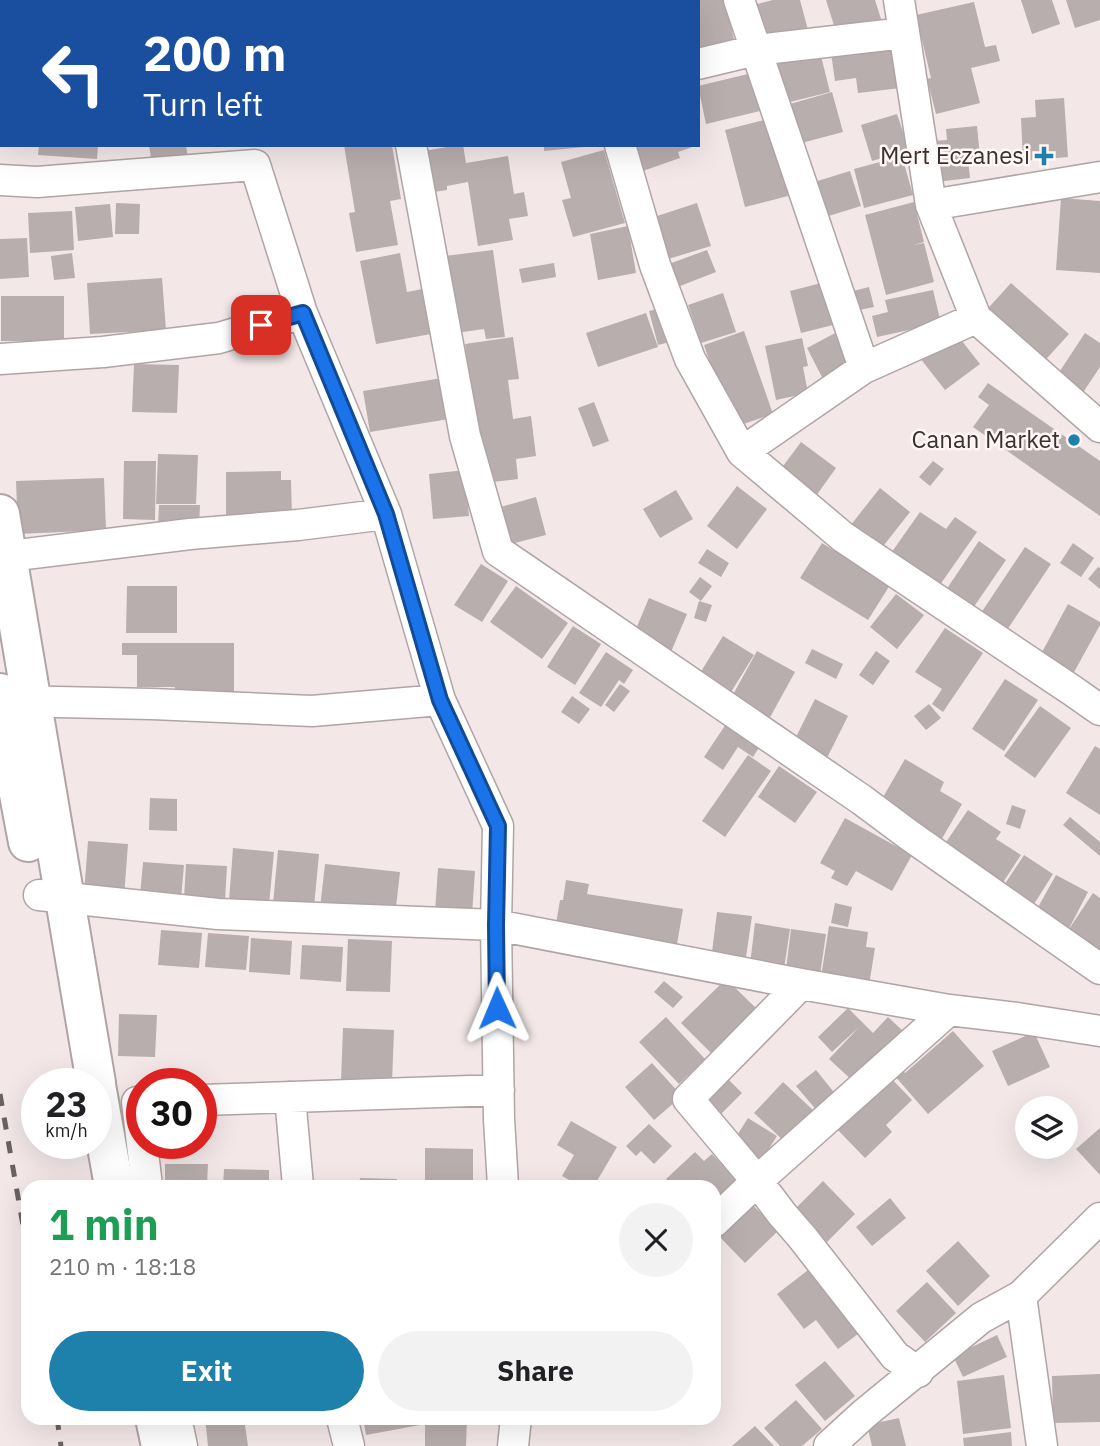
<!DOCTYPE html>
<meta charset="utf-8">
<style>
body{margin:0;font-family:"IBM Plex Sans",sans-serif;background:#f2f2f2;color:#202124;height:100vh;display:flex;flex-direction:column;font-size:26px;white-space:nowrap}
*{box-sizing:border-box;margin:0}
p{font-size:23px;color:#757577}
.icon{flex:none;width:38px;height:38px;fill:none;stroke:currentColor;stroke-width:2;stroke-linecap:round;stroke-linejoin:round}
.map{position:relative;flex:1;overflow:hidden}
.panel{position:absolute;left:21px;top:1180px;width:700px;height:245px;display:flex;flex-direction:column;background:#fff;border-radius:21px;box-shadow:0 7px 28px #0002}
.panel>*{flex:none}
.guide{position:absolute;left:0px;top:0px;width:700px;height:147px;box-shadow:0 7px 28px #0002;background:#1a4fa0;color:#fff;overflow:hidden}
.buttons{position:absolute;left:1015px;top:1096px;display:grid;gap:14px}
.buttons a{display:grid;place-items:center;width:63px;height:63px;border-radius:50%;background:#fff;box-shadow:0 7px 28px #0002;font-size:35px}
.speed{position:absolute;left:21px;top:1068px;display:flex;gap:14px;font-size:35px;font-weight:700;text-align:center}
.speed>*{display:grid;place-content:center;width:91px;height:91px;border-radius:50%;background:#fff;box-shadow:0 7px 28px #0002;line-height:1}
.speed small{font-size:18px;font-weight:400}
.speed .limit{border:10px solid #d22;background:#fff;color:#111}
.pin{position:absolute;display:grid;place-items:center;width:60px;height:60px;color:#fff;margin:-30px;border-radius:14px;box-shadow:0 4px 10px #0006}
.me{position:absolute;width:77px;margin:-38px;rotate:359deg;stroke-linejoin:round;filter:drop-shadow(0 0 5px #0008)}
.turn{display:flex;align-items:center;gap:24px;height:147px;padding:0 28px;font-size:32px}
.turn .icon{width:91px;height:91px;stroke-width:2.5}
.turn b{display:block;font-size:49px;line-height:60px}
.round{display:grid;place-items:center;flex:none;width:74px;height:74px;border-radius:37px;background:#f2f2f2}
.overview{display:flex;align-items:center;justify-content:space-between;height:119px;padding:0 28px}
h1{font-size:42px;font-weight:700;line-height:52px;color:#1e9e55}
.cta{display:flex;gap:14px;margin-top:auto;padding:14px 28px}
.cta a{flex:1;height:80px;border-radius:42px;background:#1e81ac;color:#fff;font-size:28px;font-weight:700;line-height:80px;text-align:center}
.cta a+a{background:#f2f2f2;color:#202124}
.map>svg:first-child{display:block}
</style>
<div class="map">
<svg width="1100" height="1446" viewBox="0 0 1100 1446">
<rect width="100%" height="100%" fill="#f3e8e7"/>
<path fill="#b8aead" d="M698,0H725L736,48L698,57Z
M773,0H800L808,30L759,42L750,6Z
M826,0H875L883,25L838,38Z
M1021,0H1052L1060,24L1032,34Z
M1066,0H1100V20L1075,28Z
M974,2L985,47L996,45L1000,61L971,68L980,103L936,114L927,79L931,78L916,15Z
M895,46L901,88L858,93L856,78L835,81L831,53Z
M820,52L830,92L782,104L771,65Z
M752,73L760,111L706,124L698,86Z
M832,92L843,132L794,145L783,106Z
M1064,98L1068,157L1023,161L1021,118L1036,117L1035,100Z
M897,114L909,150L872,161L861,125Z
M768,119L788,196L745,207L725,130Z
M977,126L980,157L968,158L970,178L936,182L932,141L947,140L946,129Z
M39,145H98L97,159L38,155Z
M149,145H186L188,160L152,165Z
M344,145H392L401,199L390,201L398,245L356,252L349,213L355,212Z
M458,145H463L466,163L508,156L514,194L524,192L528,216L509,219L513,240L478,246L468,182L447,186V190L420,194L413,153Z
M544,145H584V147L544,151Z
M627,145H695V146L678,152L680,158L637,173Z
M604,150L625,223L573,237L562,200L571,198L561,162Z
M902,156L913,195L864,208L854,169Z
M850,171L861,206L822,218L811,183Z
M1061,198L1100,201V273L1056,270Z
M914,202L924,242L914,245L924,243L934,282L886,295L865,215Z
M116,203L140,204L139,234H115Z
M697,203L711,246L665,260L651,218Z
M110,204L113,237L78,241L75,207Z
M72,211L74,250L30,253L28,213Z
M628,226L636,273L598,280L590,234Z
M27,238L29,277L0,279V239Z
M493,250L505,337L486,339L484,329L456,333L445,256Z
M707,250L716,272L675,288L666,265Z
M72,253L75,278L54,280L51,256Z
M400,253L407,292L422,289L431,334L376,344L360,261Z
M554,263L556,277L522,283L519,269Z
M162,278L166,330L90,334L87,283Z
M825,282L837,324L801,333L790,291Z
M1011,283L1069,334L1039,367L981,316Z
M869,287L874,307L854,311L849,292Z
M933,290L941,323L877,337L872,316L888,312L885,300Z
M723,293L736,332L701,343L688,305Z
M1,296H64V341H1Z
M661,308L670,342L658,345L649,311Z
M646,313L658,347L598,367L586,333Z
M744,331L773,414L732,428L704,345Z
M839,331L857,364L824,381L807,348Z
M955,332L980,364L945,390L920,358Z
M1085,333L1100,343V367L1080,397L1054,380Z
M513,337L519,379L508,380L513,419L531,416L536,456L516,459L518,479L484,483L465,344Z
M802,338L808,366L803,367L808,393L776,400L765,346Z
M134,364L179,365L177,413L132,412Z
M442,378L449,419L370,432L363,391Z
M988,383L1100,461V516L973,427L989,405L978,397Z
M594,402L609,441L593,447L578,408Z
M801,442L836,468L811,503L775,477Z
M158,454L198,455L196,504H156Z
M124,461H156L155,520L123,519Z
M933,461L944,469L930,486L919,477Z
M465,470L469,516L433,519L429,474Z
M281,471V480H291L292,516L226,517V472Z
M104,478L106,530L18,534L16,481Z
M737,486L767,509L737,549L707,526Z
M880,488L910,512L877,554L846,531Z
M676,490L693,519L660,538L643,509Z
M536,497L546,535L507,545L497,508Z
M159,505H200L199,527H158Z
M920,512L946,529L955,517L977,532L937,589L889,556Z
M979,541L1006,560L971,611L944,593Z
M822,543L890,585L868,620L800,578Z
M1073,543L1094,558L1081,577L1060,563Z
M1025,547L1051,564L1001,639L975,622Z
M707,549L729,563L721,577L698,563Z
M481,564L508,581L482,622L454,605Z
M1098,567L1100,568V589L1088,579Z
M700,577L712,586L701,601L689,592Z
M127,586H177V633H126Z
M516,586L568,623L542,659L490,622Z
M896,594L924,615L897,649L870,627Z
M649,598L687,614L671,652L633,636Z
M699,601L712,605L706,622L694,618Z
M1068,604L1100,622V625L1073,674L1040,656Z
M573,626L601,644L575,685L547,667Z
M945,628L983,653L943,712L932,704L942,689L915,672Z
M723,636L754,655L728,697L697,678Z
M122,643H234V700L175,699V687H137V655H122Z
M812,649L843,664L836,679L805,663Z
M757,651L795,672L768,721L730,700Z
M876,651L890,661L873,685L859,675Z
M606,652L633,670L624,684L619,680L601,707L579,693Z
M1005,679L1038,700L1004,751L972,729Z
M620,684L630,691L614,712L605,705Z
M572,696L590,709L579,724L561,712Z
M815,699L848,716L827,758L794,741Z
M929,704L941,718L926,730L914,716Z
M1040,706L1071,728L1035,778L1004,756Z
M728,721L762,743L753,757L738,747L723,770L704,757Z
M1095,746L1100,749V815L1066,793Z
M748,755L771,771L725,837L702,821Z
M905,759L944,782L940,791L962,804L940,842L878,806Z
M779,766L817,792L795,823L758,797Z
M150,798L177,799V831L149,830Z
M1012,805L1026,810L1020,829L1006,824Z
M968,810L1001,832L996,839L1021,855L1000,887L942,848Z
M1070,817L1100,842V856L1063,825Z
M845,818L912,855L892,891L856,871L847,886L831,878L835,871L820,863Z
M88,841L128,844L124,897L84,894Z
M233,848L274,852L269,905L229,901Z
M278,850L319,854L314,907L273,904Z
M1024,855L1053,874L1029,912L999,893Z
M143,862L184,865L181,899L140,896Z
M186,864L227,866L225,901L184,898Z
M325,864L400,872L395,916L320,908Z
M438,868L475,871L472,915L435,912Z
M1056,875L1088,892L1065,936L1032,918Z
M566,880L589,884L587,894L683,909L676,950L555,930L560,900H563Z
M1093,893L1100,898V962L1063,938Z
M835,903L852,907L848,927L831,923Z
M717,912L752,916L746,957L712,952Z
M755,923L790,929L784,969L750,964Z
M829,926L868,932L866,947L875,948L869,985L821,977Z
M791,929L826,934L820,975L786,969Z
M161,930L202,933L199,968L158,965Z
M208,933L249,936L246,970L205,967Z
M251,938L292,941L290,975L249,972Z
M348,939L392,941L390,992L346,991Z
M302,945L343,947L341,982L300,979Z
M726,979L758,1010L713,1055L681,1023Z
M664,981L683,997L673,1008L654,992Z
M848,1008L873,1033L888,1017L902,1030L854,1082L829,1059L859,1027L832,1052L818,1037Z
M119,1014L157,1015L155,1057L118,1056Z
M666,1017L705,1059L679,1084L639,1042Z
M343,1028L394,1030L392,1083L341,1081Z
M953,1031L984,1066L928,1114L887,1067L894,1061L905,1073Z
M1034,1032L1050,1067L1008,1086L992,1051Z
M652,1063L682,1096L654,1120L625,1087Z
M816,1070L837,1096L818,1112L796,1086Z
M722,1073L742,1093L719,1116L698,1096Z
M886,1073L912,1100L886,1125L892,1132L865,1158L832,1124Z
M783,1082L813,1110L784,1141L754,1113Z
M748,1118L777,1136L758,1166L729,1148Z
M571,1121L617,1147L594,1186H580L562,1176L574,1155L557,1145Z
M649,1124L672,1146L654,1164L641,1151L636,1156L626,1146Z
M1100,1128V1175L1076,1149Z
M425,1148L473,1149V1186H425Z
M695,1152L704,1161L712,1154L743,1187L714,1215V1186H673L666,1179Z
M165,1164H208L207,1186H165Z
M224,1169L269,1170V1186H223Z
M360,1178L397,1179V1186H359Z
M823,1181L855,1214L827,1242L795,1209Z
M890,1198L906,1218L872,1246L856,1227Z
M747,1199L778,1231L745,1263L714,1231Z
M958,1241L990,1276L958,1306L926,1271Z
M812,1267L862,1331L838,1349L816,1320L804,1329L777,1294Z
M927,1282L956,1313L925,1342L896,1311Z
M997,1335L1007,1357L963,1377L953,1356Z
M825,1361L855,1396L825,1421L795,1385Z
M1100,1374V1422L1053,1423L1052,1376Z
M1004,1375L1011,1428L963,1434L957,1381Z
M796,1400L822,1429L802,1446H780L764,1428Z
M205,1418H244L248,1446H208Z
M363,1418H419L420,1425L366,1435Z
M425,1418H467L466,1446H425Z
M899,1418L906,1446H872L867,1425Z
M755,1426L774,1446H732Z
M1011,1432L1012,1446H964L963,1438Z"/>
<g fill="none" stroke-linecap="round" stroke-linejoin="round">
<g stroke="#afa5a4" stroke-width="33">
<path id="minor" d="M380,0V2
M573,0V2
M739,0L864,368
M899,0L931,205L976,318L1100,427
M698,64L756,50L904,33
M411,145L465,436L498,551L862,800L909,835L1100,969
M620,145L655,265L690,359L742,452L843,537L1073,691L1100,710
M0,180L37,182L255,165L302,313L386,514L440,700L498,826L496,925L499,1119L503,1186
M931,205L1100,177
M0,359L103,352L219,338L302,313
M742,452L864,368L976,318
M0,557L190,534L298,525L386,514
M10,701L152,704L312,711L440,700
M39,895L218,914L496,925L801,984L688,1099L757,1181L782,1214L802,1237L895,1356L918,1372
M949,1010L1017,1018L1100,1031
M290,1097L298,1186
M201,1100L499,1090
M137,1102L147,1186
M714,1222L757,1181L949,1010L801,984
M176,1418L182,1446
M342,1418L349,1446
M513,1446L516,1418
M829,1446L864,1414L981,1318L1021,1296
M1042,1446L1021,1296L1100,1218"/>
</g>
<g stroke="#afa5a4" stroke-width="42">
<path id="major" d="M0,514L96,1083
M0,693L28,842
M96,1085L114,1186
M155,1418L161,1446"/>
</g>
<use href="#minor" stroke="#fff" stroke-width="30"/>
<use href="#major" stroke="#fff" stroke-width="38"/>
<path stroke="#686261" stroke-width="5" stroke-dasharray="12 12" stroke-linecap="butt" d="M0,1094L28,1254
M57,1418L61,1446"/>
</g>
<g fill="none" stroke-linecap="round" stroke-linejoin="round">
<g stroke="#114b97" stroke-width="18">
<path id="route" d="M261,325L303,313L386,514L440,700L498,826L496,925L497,1008"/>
</g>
<use href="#route" stroke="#1a73e8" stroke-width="12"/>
</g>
<g fill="#1e81ac" stroke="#fff6f5" stroke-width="2.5">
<path d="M1040.5 145.5h7v7h7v7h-7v7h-7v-7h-7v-7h7z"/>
<circle cx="1074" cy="440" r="7"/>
</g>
<g text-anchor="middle" stroke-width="5" stroke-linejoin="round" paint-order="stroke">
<g font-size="24" fill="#363231" stroke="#fff6f5" text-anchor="end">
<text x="1030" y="164">Mert Eczanesi</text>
<text x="1060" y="448">Canan Market</text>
</g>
</g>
</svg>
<div class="buttons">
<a><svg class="icon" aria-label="layers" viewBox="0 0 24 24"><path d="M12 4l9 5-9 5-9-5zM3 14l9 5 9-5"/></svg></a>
</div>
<div class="speed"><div>23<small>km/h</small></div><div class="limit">30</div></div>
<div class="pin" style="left:261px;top:325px;background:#d93025"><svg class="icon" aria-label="arrive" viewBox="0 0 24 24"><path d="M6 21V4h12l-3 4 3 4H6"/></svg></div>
<svg class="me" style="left:497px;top:1008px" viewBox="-20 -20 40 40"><path d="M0-17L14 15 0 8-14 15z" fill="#1a73e8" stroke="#fff" stroke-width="4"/></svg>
<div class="guide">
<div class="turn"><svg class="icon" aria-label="left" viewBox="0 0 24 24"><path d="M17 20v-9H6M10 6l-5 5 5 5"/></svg><div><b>200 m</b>Turn left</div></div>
</div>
<section class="panel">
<div class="overview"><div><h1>1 min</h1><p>210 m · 18:18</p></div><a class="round"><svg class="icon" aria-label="close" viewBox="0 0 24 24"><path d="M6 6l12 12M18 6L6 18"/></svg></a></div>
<div class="cta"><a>Exit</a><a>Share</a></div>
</section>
</div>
